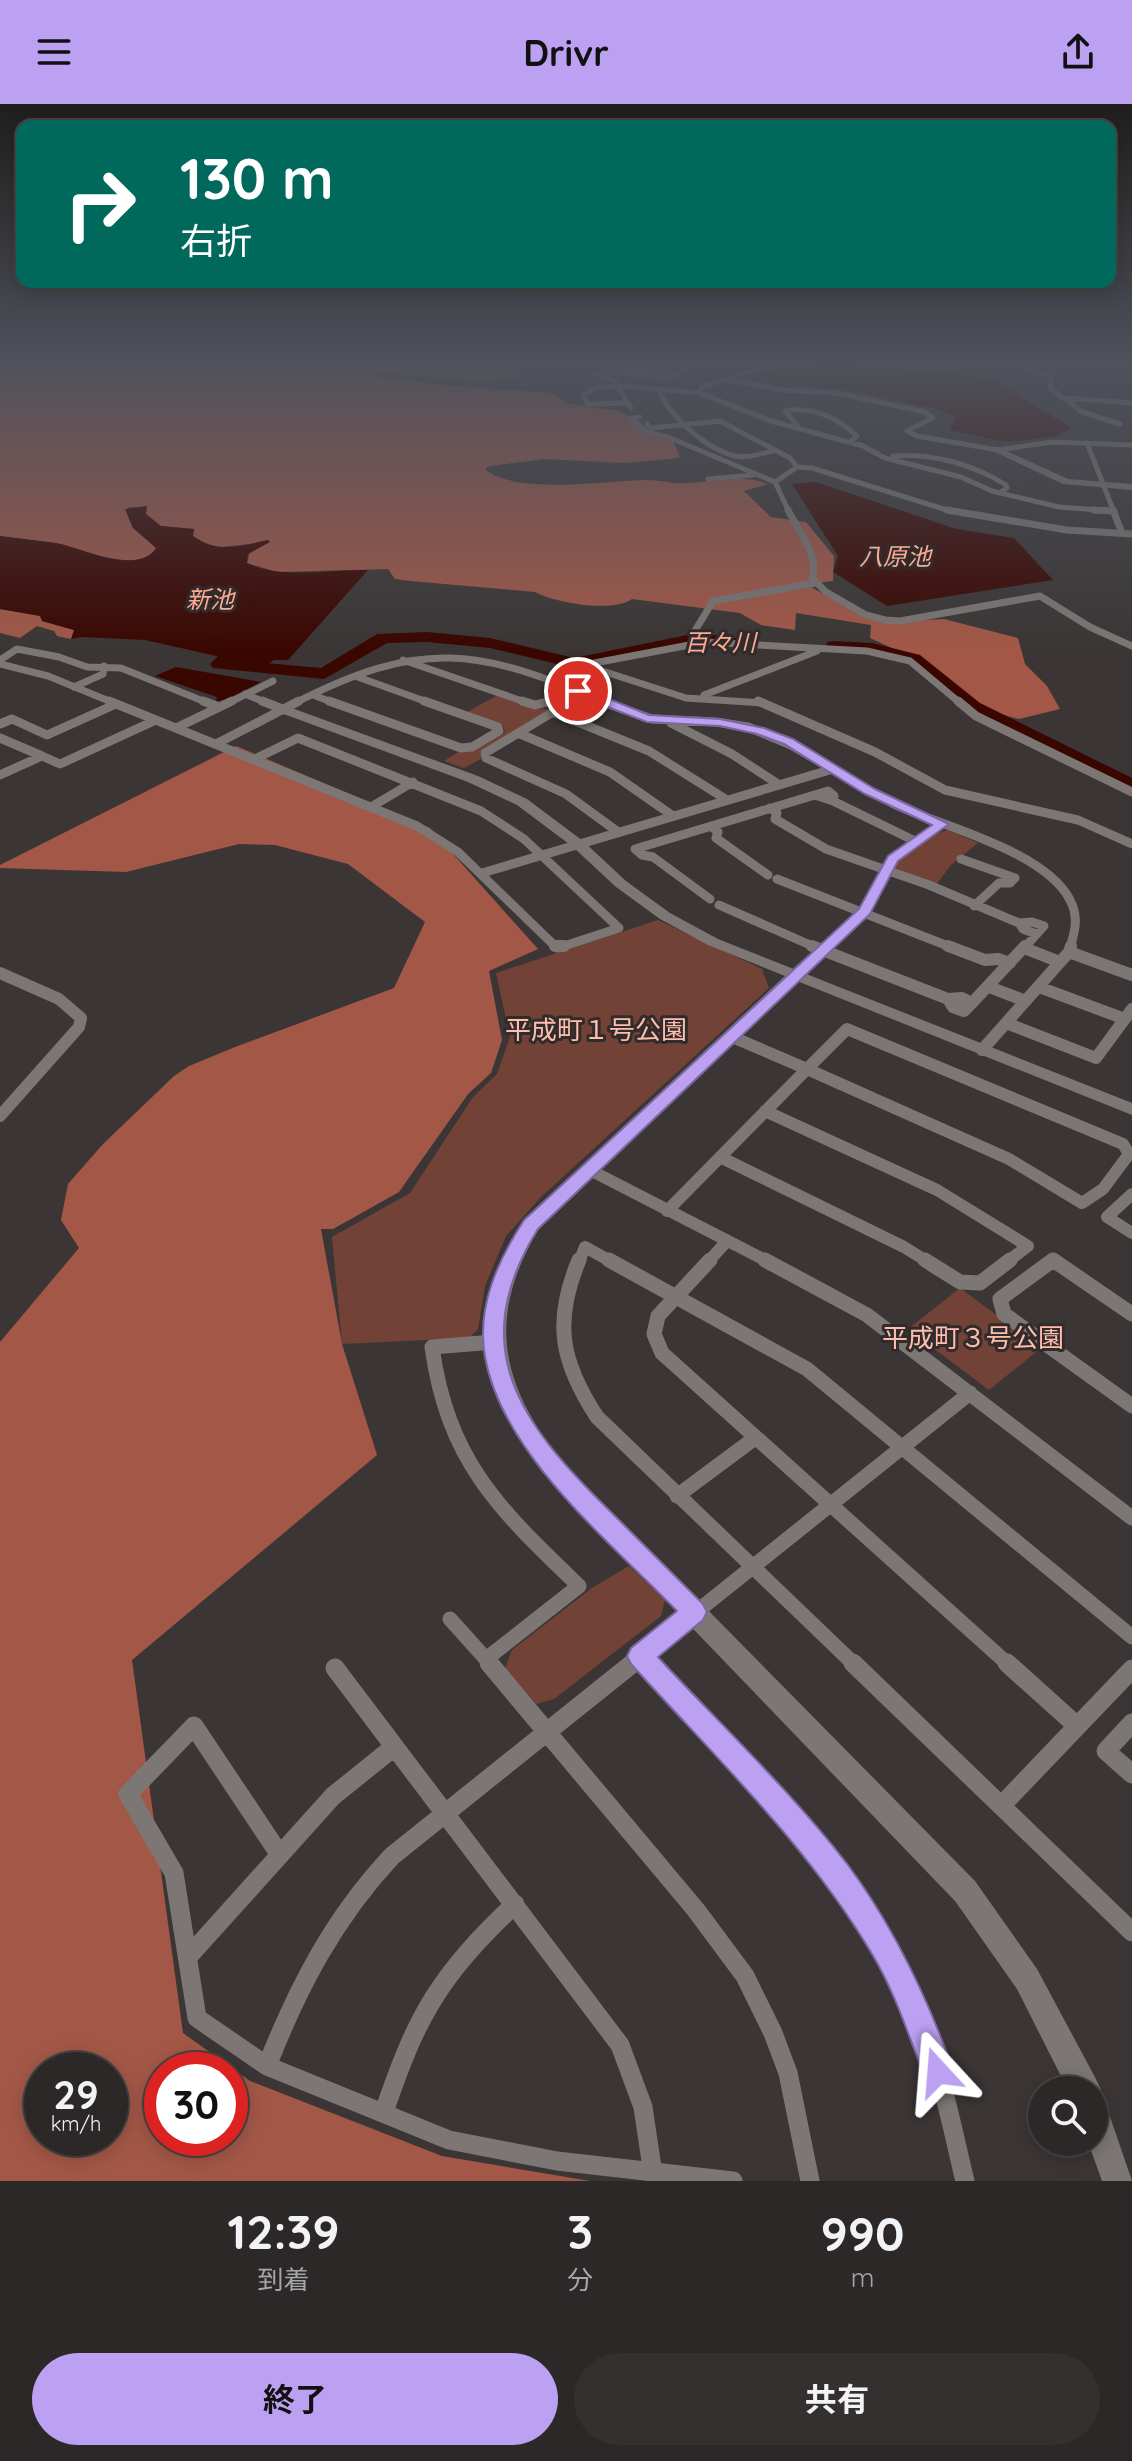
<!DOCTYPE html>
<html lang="ja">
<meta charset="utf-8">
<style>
body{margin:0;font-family:Quicksand,"Noto Sans JP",sans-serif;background:#343030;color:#f1f3f6;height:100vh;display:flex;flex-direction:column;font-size:30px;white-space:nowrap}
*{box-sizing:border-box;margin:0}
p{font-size:26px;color:#a6a6a8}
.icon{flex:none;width:44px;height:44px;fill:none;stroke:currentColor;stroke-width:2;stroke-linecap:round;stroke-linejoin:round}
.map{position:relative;height:2077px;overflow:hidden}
.drawer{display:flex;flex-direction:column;background:#2c2828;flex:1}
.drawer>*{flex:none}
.top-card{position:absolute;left:16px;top:16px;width:1100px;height:168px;border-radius:16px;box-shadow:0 4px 20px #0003,0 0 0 2px #484445;background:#00695c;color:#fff;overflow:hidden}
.fabs{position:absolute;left:1028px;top:1972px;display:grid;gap:16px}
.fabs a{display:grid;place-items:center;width:80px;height:80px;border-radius:50%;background:#2c2828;box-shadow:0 4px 20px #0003,0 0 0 2px #484445;font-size:40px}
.speed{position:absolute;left:24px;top:1948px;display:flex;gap:16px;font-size:40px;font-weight:700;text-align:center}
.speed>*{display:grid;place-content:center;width:104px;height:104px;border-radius:50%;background:#2c2828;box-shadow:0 4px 20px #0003,0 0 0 2px #484445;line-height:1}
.speed small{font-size:20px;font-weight:400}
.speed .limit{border:12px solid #d22;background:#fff;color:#111}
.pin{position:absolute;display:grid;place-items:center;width:68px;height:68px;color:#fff;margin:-34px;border:4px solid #fff;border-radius:50%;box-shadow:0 2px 8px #0007}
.me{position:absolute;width:88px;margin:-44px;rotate:341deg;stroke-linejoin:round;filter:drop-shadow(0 0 6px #0008)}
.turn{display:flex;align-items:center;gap:28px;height:168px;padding:0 32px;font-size:36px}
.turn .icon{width:104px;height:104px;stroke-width:2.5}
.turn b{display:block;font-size:56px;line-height:68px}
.eta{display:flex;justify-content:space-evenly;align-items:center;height:136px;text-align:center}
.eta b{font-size:48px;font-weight:700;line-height:56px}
.button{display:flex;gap:16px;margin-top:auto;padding:16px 32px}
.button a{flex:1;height:92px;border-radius:48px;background:#bca0f2;color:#111;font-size:32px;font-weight:700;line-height:92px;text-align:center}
.button a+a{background:#343030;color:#f1f3f6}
header{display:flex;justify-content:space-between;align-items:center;height:104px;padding:0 32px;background:#bca0f2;color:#111;font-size:36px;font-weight:700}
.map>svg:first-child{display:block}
</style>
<header><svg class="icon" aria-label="menu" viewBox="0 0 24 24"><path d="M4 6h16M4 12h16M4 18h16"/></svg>Drivr<svg class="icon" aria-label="share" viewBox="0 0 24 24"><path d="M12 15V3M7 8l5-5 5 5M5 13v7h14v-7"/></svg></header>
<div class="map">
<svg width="1132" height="2077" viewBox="0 0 1132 2077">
<rect width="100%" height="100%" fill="#3b3635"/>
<path fill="#734237" d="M498,591L533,604L553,605L480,648L481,655L464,664L444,657L460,647L474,646L505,628L503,621L467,608Z
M948,726L978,739L951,761L936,781L895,764L894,761C910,749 928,730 948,726Z
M658,816L762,865L769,884L541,1093L506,1132L485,1182L478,1225L469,1234L342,1240L332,1133L410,1089L473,993L497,970L510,933L496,869Z
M960,1184L1041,1244L989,1286L908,1225Z
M629,1462L665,1496L661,1512L554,1595L536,1600L505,1565L512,1546L592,1484Z"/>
<path fill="#a35847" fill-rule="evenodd" d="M0,258H505L519,273C468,282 413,268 362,267L378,273L451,282L553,289L568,300L620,307L658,333L673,336L680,354L624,359L545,355L489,362L485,365C515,392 609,376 647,376C659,376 672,380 684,379C713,379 740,369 768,380L744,387L771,413L806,418L834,452L833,477L806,480L867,515L885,518L944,515L1018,534L1025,560L1047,582L1060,605L1019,615L984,606L954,594L918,556L870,534L871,521L796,509L795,526L761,521L740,509L632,495C612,509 556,499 535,488L410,477L395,475L388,465L277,468L247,459L250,447L269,438L212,444L193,432L194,425L160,422L146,410V403H129L126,407L133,424L157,444C137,472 80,443 56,439C37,437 18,434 0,432Z
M559,258H637L656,266L644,271Z
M0,505L41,512L42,517L74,526V531L71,535L57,532L54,527L37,522L20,534L0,529Z
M236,642L430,724L538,845L489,867L502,936L491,969L468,990L399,1088L333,1125H321L342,1240L377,1351L132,1556L183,1929L250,1977L442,2052L590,2077H0V1238L79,1144L61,1116L68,1080L103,1040L174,972L189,962L235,943L394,884L425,818L348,760L275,741L239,740L126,768L0,764V761ZM42,1966H110V2034H42ZM162,1966H230V2034H162Z"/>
<path fill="#3a0600" d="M807,261L933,267L992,274L1071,324L1056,332L1018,337H1001L950,326L956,313L937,305L861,288L768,277L760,271L764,267Z
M816,378L956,425L1014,434L1053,476L887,502L833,468L838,452L792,380Z
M147,402L146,410L161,422L194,425L193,432C219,450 239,442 268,436L270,438L248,450L247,459C283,476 329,465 368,466L288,556H274L267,561L217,558L221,553L145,536L82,533L71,535L74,526L42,517L40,512L0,505V432C18,434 37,437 56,439C79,443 138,473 156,444L133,424L125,405Z
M176,563L261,578L225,596L216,597L217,593L155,572Z"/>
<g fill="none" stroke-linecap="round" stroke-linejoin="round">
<path fill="#3a0600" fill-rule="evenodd" d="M427,528L490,534L574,554L692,530L732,532L741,537L732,542L692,540L574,564L490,544L427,538L387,539L324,575L213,564L210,560L223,547L207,539L216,534L241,541L244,545L233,556L321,564L377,530Z
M834,537L872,539L920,551L980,599L1132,674V688L966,607L908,559L872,549L828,546L825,542L828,538Z"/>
<path stroke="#7c7775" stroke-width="5" d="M756,258L760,264
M1010,258L1051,272L1050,284L1082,308L1120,320
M658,285C669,312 706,345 735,352C747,355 762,349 774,347
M700,289L702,283L724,275L783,286L837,289L925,308L933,314
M1064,294L1132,299
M627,299L587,300L584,291L594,284L622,282L700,289L771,317L863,342L885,354L961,373L992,387L1059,403L1114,407
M631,304L615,277L595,269L608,267L671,274L694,258
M640,313L631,314L647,328L668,333L775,378L789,408
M933,314L907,327L917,332L998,346L1052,338L1132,341
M647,320L651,324L720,317L790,354L797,363
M799,324L785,307C813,302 836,313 857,332L850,338
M1087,339L1114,408
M893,352C932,349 973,360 1006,381L1007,384L999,389
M708,375L753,371
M775,378L797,363L812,364L953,408"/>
<path stroke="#7c7775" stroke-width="7" d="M788,406C797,424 820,454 812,474L826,488L866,511L885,516L900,517L1040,492L1090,523L1132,542
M947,406L1067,426L1132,430
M1094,406L1114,407
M1113,406L1122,429
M705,538L693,530L713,497L815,479
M0,556L17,545L59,553L87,563L121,564L208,599
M403,556L528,599
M0,560L48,572L114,599
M584,561L705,538L867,547L910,557L960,599
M587,562L686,594L763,599
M355,572L430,599
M74,583L103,570L104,562
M245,590L267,599
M313,591L334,599
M704,591L817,547
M228,599L273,577
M295,599C420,535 478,543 605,599
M547,599L572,585"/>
<path stroke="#7c7775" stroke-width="9" d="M109,597L417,722L458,748L557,844
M203,597L219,603
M262,597L285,606
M329,597L461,644L472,643L499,627L498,623L424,597
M522,597L535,601L551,597
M758,597L875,648L945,686L1078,716L1132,740
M958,597L976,612L1132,688
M671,619L732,650L778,680
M0,620L12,615L47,631L116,600
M176,624L232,597
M518,629L610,668L673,712
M0,634L42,652
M216,640L299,597
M255,655L298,634L481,707L524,735L619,824L558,844
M833,665C854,678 875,691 898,702C945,723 1046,748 1070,796C1079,813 1075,827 1070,844
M0,671L42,652L60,660L156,616
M833,697L915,737
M371,703L413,678
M770,704L777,709L775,715L826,745L929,781L1019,819
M711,722L718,728L716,734L768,771
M618,728L566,690L486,654L485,649L553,608L649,647L727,696
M961,755L1015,774L1010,779H999L974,802
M482,769L833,665L791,641L748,623L716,618L652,615L600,597
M777,775L953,844
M710,795L653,753L642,751L635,745L828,687L834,692L833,697L815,691
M719,801L817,844
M825,844L865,807L893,755L942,720
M1024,844L1044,822L1032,818L1019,819L1023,825L1036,830"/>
<path stroke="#7c7775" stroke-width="12" d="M555,842H564
M812,842L948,895
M948,842L985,856L998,855L1010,859
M1024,844L1060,858
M1069,848L1132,871
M0,869L59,895L81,914L79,923L0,1012
M794,872L827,842
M989,883L1026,897
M1039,883L1125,915
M962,894L972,899L964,907L953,903L948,895Z
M972,899L1025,842
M1006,919L1096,954L1132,905
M847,925L1123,1040L1129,1050L1103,1085L1082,1099L1009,1055L807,965Z
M982,946L1069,848L1071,842
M765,1007L937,1086L1028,1142L1007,1158
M720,1053L904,1143L928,1158
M588,1065L769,1158
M1132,1090L1107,1113L1132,1129
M667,1107L807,965L730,932
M579,1158L585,1143L612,1158
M708,1158L727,1137
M1050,1158H1056"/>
<path stroke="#7c7775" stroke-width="15" d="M579,1156C553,1218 561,1258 597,1313L855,1561
M609,1156L807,1265L1132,1533
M710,1156L658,1212L654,1230L662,1249L1009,1561
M765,1156L867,1211L1132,1414
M925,1156L960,1178L980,1179L1010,1156
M1053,1156L1000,1195L1004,1210L1132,1302
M1053,1156L1132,1210
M677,1392L755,1334
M450,1515L486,1555
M640,1552L648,1561
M491,1561L486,1555L579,1482C499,1405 448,1358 432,1243L494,1238
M630,1561L970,1289"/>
<path stroke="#7c7775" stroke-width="19" d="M489,1559L696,1806L745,1872L773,1929L788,1969L810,2077
M647,1559C753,1673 866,1784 925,1931C944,1978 953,2028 965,2077
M853,1559L1132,1828
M1007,1559L1076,1621
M335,1564L620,1941L643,2003L653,2070
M1132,1619L1106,1647L1132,1670
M1001,1702L1132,1565
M280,1751L194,1622L128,1690L174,1769L197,1914L267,1962L449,2036L557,2057L733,2077
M188,1853L333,1692L394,1643
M267,1962C298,1883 334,1814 392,1752L633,1559
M384,2008C417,1910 440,1871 515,1800"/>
<path fill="#7c7775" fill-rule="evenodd" d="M803,258H822L757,267L724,277L720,275L756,263Z
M998,343L1068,375L1132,380V386L1063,380L995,348Z
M281,603H289L478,672L527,695L583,737L626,777L670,809L718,835L1132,999V1011L797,877L538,1126C487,1214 500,1275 558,1354L975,1777L1037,1865L1096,1975L1101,1986L1097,1995L1105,1998L1132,2077H1102L1088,2038H1094V1986H1068L1017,1885L955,1797L542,1368C476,1275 464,1216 524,1116L785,872L708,841L660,815L616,783L573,743L517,701L468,678L281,609Z"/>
</g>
<linearGradient id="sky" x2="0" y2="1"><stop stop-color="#201e1d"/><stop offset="0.47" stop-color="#4f525c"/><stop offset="1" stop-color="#4f525c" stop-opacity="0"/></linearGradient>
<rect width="1132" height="548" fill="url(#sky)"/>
<path fill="#bca0f2" stroke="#7a689d" stroke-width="2" d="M573,584H582L649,611L720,615L764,624L793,635L875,685L949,720L898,757L870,810L538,1125C464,1244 521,1319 607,1404C639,1436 671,1468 703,1500L707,1508L703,1516L658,1553C721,1621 791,1687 848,1761C894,1823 928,1895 954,1968L949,1979L938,1983L927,1979C910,1936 896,1890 872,1850C808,1742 715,1653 631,1560L627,1552L631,1544L677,1507C610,1438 502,1350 485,1253C476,1203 498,1156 524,1116L859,805L888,752L932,721L865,690L784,640L757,630L720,622L647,618L573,590Z"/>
<g text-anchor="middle" stroke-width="6" stroke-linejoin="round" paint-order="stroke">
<g font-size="24" font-style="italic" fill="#fea994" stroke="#312c2b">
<text x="895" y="461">八原池</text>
<text x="210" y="504">新池</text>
<text x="720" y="547">百々川</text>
</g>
<g font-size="26" fill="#febdad" stroke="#312c2b">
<text x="596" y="935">平成町１号公園</text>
<text x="973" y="1243">平成町３号公園</text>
</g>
</g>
</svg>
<div class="fabs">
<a><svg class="icon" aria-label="search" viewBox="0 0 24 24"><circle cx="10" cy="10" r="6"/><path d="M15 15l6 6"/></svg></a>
</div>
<div class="speed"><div>29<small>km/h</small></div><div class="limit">30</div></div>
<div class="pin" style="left:578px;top:587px;background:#d93025"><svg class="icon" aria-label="arrive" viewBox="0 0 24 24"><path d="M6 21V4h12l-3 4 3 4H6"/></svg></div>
<svg class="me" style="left:938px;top:1968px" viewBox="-20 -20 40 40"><path d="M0-17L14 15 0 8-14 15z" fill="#bca0f2" stroke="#fff" stroke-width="4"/></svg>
<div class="top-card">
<div class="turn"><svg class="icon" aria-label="right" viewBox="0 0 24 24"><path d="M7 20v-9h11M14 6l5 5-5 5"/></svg><div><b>130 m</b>右折</div></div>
</div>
</div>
<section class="drawer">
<div class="eta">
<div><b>12:39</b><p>到着</p></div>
<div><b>3</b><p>分</p></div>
<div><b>990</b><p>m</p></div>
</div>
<div class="button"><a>終了</a><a>共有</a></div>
</section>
